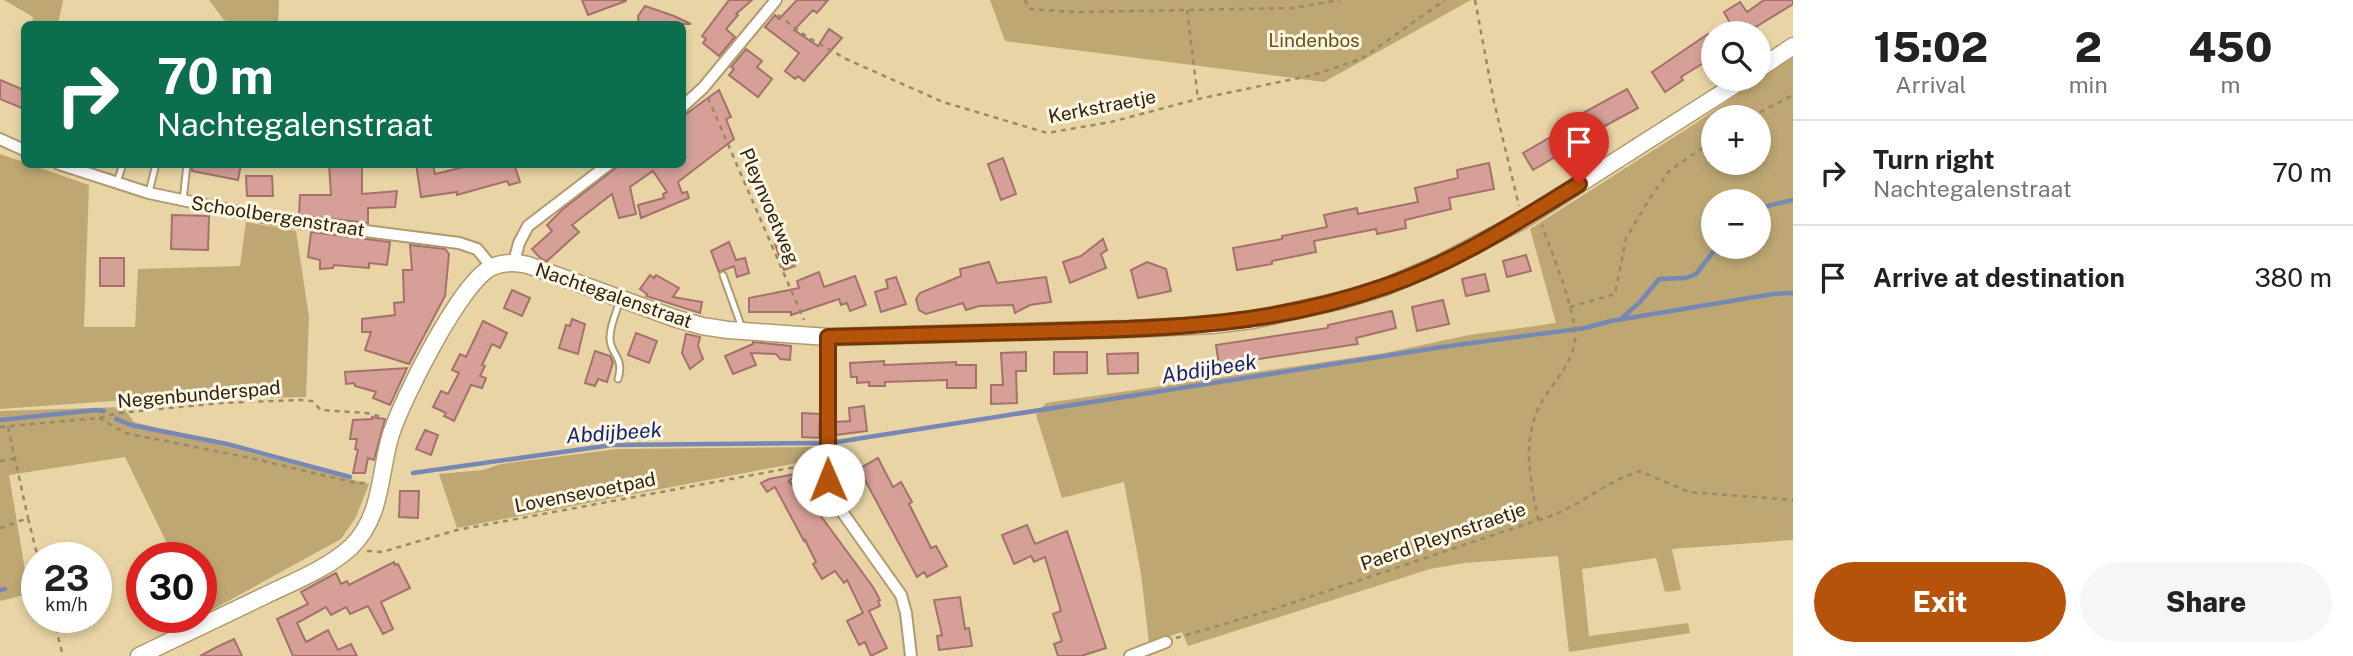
<!DOCTYPE html>
<meta charset="utf-8">
<style>
body{margin:0;font-family:"Public Sans",sans-serif;background:#f6f6f6;color:#222;height:100vh;display:flex;flex-direction:column;font-size:26px;white-space:nowrap}
*{box-sizing:border-box;margin:0}
p{font-size:23px;color:#767676}
.icon{flex:none;width:38px;height:38px;fill:none;stroke:currentColor;stroke-width:2;stroke-linecap:round;stroke-linejoin:round}
.map{position:relative;flex:1;overflow:hidden}
.side{display:flex;flex-direction:column;background:#fff;width:560px}
.side>*{flex:none}
.hud{position:absolute;left:21px;top:21px;width:665px;height:147px;border-radius:10px;box-shadow:0 4px 10px #0003;background:#0b6e4f;color:#fff;overflow:hidden}
.fabs{position:absolute;left:1701px;top:21px;display:grid;gap:14px}
.fabs a{display:grid;place-items:center;width:70px;height:70px;border-radius:50%;background:#fff;box-shadow:0 4px 10px #0003;font-size:35px}
.speed{position:absolute;left:21px;top:542px;display:flex;gap:14px;font-size:35px;font-weight:700;text-align:center}
.speed>*{display:grid;place-content:center;width:91px;height:91px;border-radius:50%;background:#fff;box-shadow:0 4px 10px #0003;line-height:1}
.speed small{font-size:18px;font-weight:400}
.speed .limit{border:10px solid #d22;background:#fff;color:#111}
.pin{position:absolute;display:grid;place-items:center;width:60px;height:60px;color:#fff;margin:-72px -30px;border-radius:50% 50% 50% 0;rotate:-45deg;box-shadow:0 0 7px #0007}
.pin .icon{rotate:45deg}
.me{position:absolute;width:77px;margin:-38px;rotate:359deg;stroke-linejoin:round;filter:drop-shadow(0 0 5px #0008)}
.turn{display:flex;align-items:center;gap:24px;height:147px;padding:0 21px;font-size:32px}
.turn .icon{width:91px;height:91px;stroke-width:2.5}
.turn b{display:block;font-size:49px;line-height:60px}
.eta{display:flex;justify-content:space-evenly;align-items:center;height:119px;text-align:center}
.eta b{font-size:42px;font-weight:800;line-height:49px}
.action{display:flex;gap:14px;margin-top:auto;padding:14px 21px}
.action a{flex:1;height:80px;border-radius:42px;background:#b45309;color:#fff;font-size:28px;font-weight:800;line-height:80px;text-align:center}
.action a+a{background:#f6f6f6;color:#222}
ul{padding:0;list-style:none}
li{display:flex;align-items:center;gap:21px;height:105px;padding:0 21px;border-top:2px solid #e0e0e0}
li div{flex:1}
li b{display:block;font-size:26px}
li em{font-style:normal}
main{display:flex;flex:1;min-height:0}
.map>svg:first-child{display:block}
</style>
<main>
<div class="map">
<svg width="1793" height="656" viewBox="0 0 1793 656">
<rect width="100%" height="100%" fill="#e8d4a5"/>
<path fill="#bea772" fill-rule="evenodd" d="M4,0H63L58,24H32L33,17Z
M209,0H279L278,24H227Z
M990,0H1471L1324,82L1005,41Z
M1793,51V540L1672,549L1681,590L1665,592L1656,558L1582,569L1589,636L1688,623L1690,633L1569,652L1558,556L1464,563L1430,569L1188,646L1182,632L1149,643L1141,574L1124,482L1062,498L1036,415L1046,403L1385,353L1469,335L1556,323L1530,229L1696,123L1759,79ZM1713,117H1759V163H1713ZM1713,201H1759V247H1713Z
M0,154L89,185L84,327H135L138,269L240,266L246,222L296,231L309,317L306,397L113,401L0,409Z
M123,407L134,422L369,484L356,517L341,539L201,616V558H174L125,457L9,475L29,594L0,601V411Z
M820,447L818,459L457,528L439,474L483,470L501,464L617,449Z"/>
<g fill="none" stroke-linecap="round" stroke-linejoin="round">
<path stroke="#7688b4" stroke-width="4.5" d="M1759,208L1793,200
M1623,317L1640,302L1659,279L1686,278L1696,274L1717,247
M116,419L131,425L227,444L350,477
M0,420L96,410L104,411
M837,442L1442,347L1585,328L1611,321L1773,294L1793,293
M413,473L612,445L819,443
M0,590L5,589"/>
</g>
<path fill="#d6a099" stroke="#a4716b" stroke-width="2" d="M582,0H626V1L588,15Z
M729,0H752L736,14L738,15L726,29L735,37L719,56L703,43L706,39L702,36Z
M797,0H828L817,13L813,10L794,30L818,46L829,29L842,38L804,81L798,76L795,79L785,71L799,53L765,27L775,15L779,19Z
M1764,0H1793V4L1746,33H1714L1730,23L1724,12L1740,2L1747,12Z
M645,6L674,16L691,24H639L638,16Z
M1708,34L1709,36L1713,34V57L1681,77L1683,80L1665,92L1652,72Z
M746,49L762,61L757,67L772,79L758,97L729,75L734,69L731,67Z
M0,80L24,90V109L0,99Z
M1627,89L1638,108L1555,153L1557,156L1533,170L1523,153L1561,131L1559,126Z
M719,90L731,117L726,119L734,139L678,182L682,193L687,192L689,198L641,218L638,205L664,198L663,194L667,192L653,171L630,187L636,214L619,218L612,194L572,225L579,232L547,261L541,259L532,249L552,231L547,225L563,209L621,164H682V117Z
M1003,158L1016,194L1001,200L988,164Z
M1489,163L1494,189L1449,198L1451,209L1405,220L1406,228L1377,234L1376,229L1314,241L1316,252L1272,261V264L1237,270L1233,248L1282,239V236L1327,227L1324,215L1357,208L1358,214L1418,202L1415,188L1458,178L1457,170Z
M192,164H241L238,180L192,171Z
M329,164L362,167V194L397,191L395,207L368,208V223L299,215L300,195H331Z
M416,164H433L435,174L476,164H514L520,182L509,185L507,181L457,195V192L421,197Z
M246,176H272L273,196H247Z
M172,215L209,216L208,250L171,249Z
M311,232L390,242L387,265L369,263V268L334,265L333,268L320,269V260L308,257Z
M1103,239L1107,250L1101,254L1106,268L1070,283L1063,262L1081,256Z
M787,241L795,266L784,270L775,244Z
M729,242L736,260L745,258L749,273L737,277L734,266L719,272L711,251Z
M410,245L445,249L449,254L445,296L409,364L365,350L371,332H362V319L395,315L394,303L404,302L403,270H412Z
M1526,255L1531,271L1507,277L1503,261Z
M100,258H124V286H100Z
M989,262L997,283L1046,277L1051,302L1030,305L1015,313L1013,305L979,306L966,310L963,303L926,314L919,310L916,299L920,293L961,276L960,269Z
M1147,262L1166,269L1171,291L1138,298L1131,270Z
M819,272L824,287L855,276L866,305L850,311L847,303L841,305L839,299L791,315V312H749V298L799,288L797,281Z
M1485,274L1489,291L1466,296L1462,279Z
M650,275L654,278L656,275L679,288L673,297L702,302L700,313L646,296L647,294L640,289Z
M896,277L906,304L881,312L875,292L888,288L886,280Z
M512,290L530,298L522,316L504,308Z
M1443,300L1449,324L1417,331L1412,307Z
M1392,311L1396,328L1356,338L1358,344L1219,365L1216,345L1328,328V325Z
M572,319L585,324L578,354L559,348L566,325L570,326Z
M483,321L507,333L500,348L492,344L482,365L485,366L480,376L486,378L482,388L471,385L454,421L444,416L446,413L433,407L441,391L448,394L459,373L452,370L460,354L466,357Z
M636,333L657,341L649,363L628,355Z
M686,334L700,337L698,346L703,359L690,369L682,353Z
M753,342L791,346L790,360L780,359L776,354L751,353L756,365L733,374L725,356L753,344Z
M595,351L610,356L613,362L607,382L598,379L595,386L585,383Z
M1026,352V371H1016L1017,403L991,404V385H1003L1001,353Z
M1054,352H1087V373L1054,374Z
M1138,353V373L1108,374L1107,354Z
M884,361V365L956,362V365H976V388H947V380L885,382V386H869V382L857,383V377H851L850,363Z
M407,368L390,405L373,398L376,392L355,386L354,383L346,384L345,372Z
M864,406L867,431L835,435V422L850,421L849,408Z
M802,413L820,414L819,438L802,437Z
M372,417L385,419L374,460L368,458L365,473H353L358,450L355,449L357,439H350L353,420L372,419Z
M425,430L438,435L431,455L416,449Z
M878,458L893,487L901,482L912,502L909,504L931,548L936,546L947,566L927,577L924,572L917,577L859,469Z
M795,474V476L788,482L790,481L791,484L796,481L797,483L802,481L814,503L812,504L873,587L880,600L878,601L880,606L869,611L887,648L871,656L865,642L859,645L847,621L863,613L847,580L844,583L835,571L822,579L813,564L816,562L805,540L804,541L775,487L767,492L761,483L769,479Z
M400,491H419L418,518L399,517Z
M1027,525L1035,544L1067,531L1106,648L1081,656H1058L1054,644L1062,641L1053,614L1061,611L1045,557L1034,562L1031,556L1014,564L1002,535Z
M394,562L395,565L398,564L410,588L381,602L393,629L383,634L368,606L350,614L346,607L331,615L326,607L297,623L306,642L328,630L338,650L351,644L357,656H293L277,619L308,604L301,592L336,573L341,584L347,581L349,585Z
M960,597L965,629L969,628L972,646L939,650L937,636L942,635L934,600Z
M234,639L242,656H200L219,646Z"/>
<g fill="none" stroke-linecap="round" stroke-linejoin="round">
<g stroke="#af9b6f" stroke-width="9">
<path id="lane" d="M117,182L123,164
M149,192L156,164
M183,201L187,164
M723,275L742,328
M618,379C625,356 609,354 610,337C610,325 617,311 620,300"/>
</g>
<g stroke="#af9b6f" stroke-width="14">
<path id="street" d="M682,107L703,88L776,0
M0,139L24,150
M59,164L149,193L272,219L459,243L477,249L492,267
M514,262L519,243L528,226L609,164
M828,337L827,464L830,489L838,506L901,595L906,613L911,656
M1130,656L1166,642"/>
</g>
<g stroke="#af9b6f" stroke-width="19">
<path id="secondary" d="M1759,69L1793,46
M139,656C181,636 222,616 264,596C293,582 327,569 351,547C383,516 379,472 391,434C402,400 461,281 492,267C504,262 516,262 528,265L674,318L702,326L728,330L828,337L1130,329L1212,325L1253,320L1343,300L1385,287L1441,263L1523,220L1744,79"/>
</g>
<path stroke="#998a67" stroke-width="2.5" stroke-dasharray="5 5" stroke-linecap="butt" d="M1025,0L1029,9L1077,12L1293,8L1340,0
M1475,0L1494,102L1519,206
M1187,10L1198,99
M778,15L806,36L846,59L943,102L1047,133L1111,122L1198,99L1313,75L1361,59L1445,0
M708,98L804,320
M1751,117L1793,95
M1570,307L1615,294L1626,238L1650,198L1670,170L1713,141
M99,418L125,433L255,459L356,483H367
M0,427L99,418L118,413L221,403L301,400L312,401L321,410L366,413L383,417
M8,427L28,518
M0,461L14,459
M1538,520C1575,511 1603,482 1640,471L1689,492L1793,500
M0,528L28,518L38,558
M367,551L382,552L457,530L817,463
M53,618L63,656
M1176,638L1265,612L1538,520C1531,482 1522,446 1538,409C1549,386 1573,365 1575,339C1576,310 1552,254 1542,225"/>
<use href="#lane" stroke="#fff" stroke-width="5"/>
<use href="#street" stroke="#fff" stroke-width="10"/>
<use href="#secondary" stroke="#fff" stroke-width="16"/>
</g>
<g fill="none" stroke-linecap="round" stroke-linejoin="round">
<g stroke="#753606" stroke-width="18">
<path id="route" d="M828,480V337C905,335 983,333 1060,331C1174,328 1274,325 1383,287C1454,263 1516,223 1579,184"/>
</g>
<use href="#route" stroke="#b45309" stroke-width="12"/>
</g>
<g text-anchor="middle" stroke-width="6" stroke-linejoin="round" paint-order="stroke">
<g font-size="19" fill="#685114" stroke="#fef6e3">
<text x="1314" y="47">Lindenbos</text>
</g>
<g font-size="19" fill="#2c2412" stroke="#fef6e3">
<text transform="translate(1102 106) rotate(-11)" y="7">Kerkstraetje</text>
<text transform="translate(770 206) rotate(67)" y="7">Pleynvoetweg</text>
<text transform="translate(278 216) rotate(9)" y="7">Schoolbergenstraat</text>
<text transform="translate(614 295) rotate(19)" y="7">Nachtegalenstraat</text>
<text transform="translate(199 394) rotate(-5)" y="7">Negenbunderspad</text>
<text transform="translate(585 492) rotate(-11)" y="7">Lovensevoetpad</text>
<text transform="translate(1443 536) rotate(-19)" y="7">Paerd Pleynstraetje</text>
</g>
<g font-size="21" font-style="italic" fill="#122573" stroke="#fef6e3">
<text transform="translate(1209 369) rotate(-9)" y="7">Abdijbeek</text>
<text transform="translate(614 433) rotate(-4)" y="7">Abdijbeek</text>
</g>
</g>
</svg>
<div class="fabs">
<a><svg class="icon" aria-label="search" viewBox="0 0 24 24"><circle cx="10" cy="10" r="6"/><path d="M15 15l6 6"/></svg></a>
<a>+</a>
<a>−</a>
</div>
<div class="speed"><div>23<small>km/h</small></div><div class="limit">30</div></div>
<div class="pin" style="left:1579px;top:184px;background:#d93025"><svg class="icon" aria-label="arrive" viewBox="0 0 24 24"><path d="M6 21V4h12l-3 4 3 4H6"/></svg></div>
<svg class="me" style="left:828px;top:480px" viewBox="-20 -20 40 40"><circle r="19" fill="#fff"/><path d="M0-13L10 11 0 6-10 11z" fill="#b45309"/></svg>
<div class="hud">
<div class="turn"><svg class="icon" aria-label="right" viewBox="0 0 24 24"><path d="M7 20v-9h11M14 6l5 5-5 5"/></svg><div><b>70 m</b>Nachtegalenstraat</div></div>
</div>
</div>
<section class="side">
<div class="eta">
<div><b>15:02</b><p>Arrival</p></div>
<div><b>2</b><p>min</p></div>
<div><b>450</b><p>m</p></div>
</div>
<ul>
<li><svg class="icon" aria-label="right" viewBox="0 0 24 24"><path d="M7 20v-9h11M14 6l5 5-5 5"/></svg><div><b>Turn right</b><p>Nachtegalenstraat</p></div><em>70 m</em></li>
<li><svg class="icon" aria-label="arrive" viewBox="0 0 24 24"><path d="M6 21V4h12l-3 4 3 4H6"/></svg><div><b>Arrive at destination</b></div><em>380 m</em></li>
</ul>
<div class="action"><a>Exit</a><a>Share</a></div>
</section>
</main>
